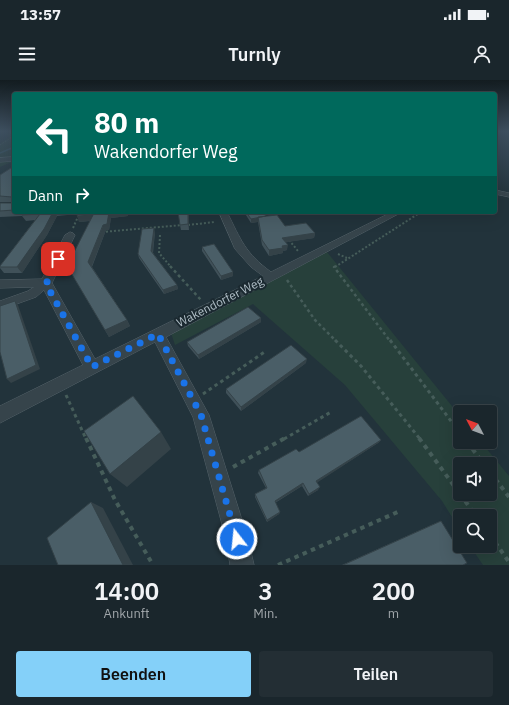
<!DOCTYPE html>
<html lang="de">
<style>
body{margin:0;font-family:"IBM Plex Sans",sans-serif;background:#232e34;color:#f1f3f6;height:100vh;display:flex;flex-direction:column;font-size:15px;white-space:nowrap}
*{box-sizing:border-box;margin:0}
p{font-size:13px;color:#9fa5a9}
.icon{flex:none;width:22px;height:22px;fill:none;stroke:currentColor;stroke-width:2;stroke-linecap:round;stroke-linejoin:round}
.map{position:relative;height:485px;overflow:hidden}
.panel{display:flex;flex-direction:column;background:#1a262c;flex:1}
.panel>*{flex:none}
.guide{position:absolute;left:12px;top:12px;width:485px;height:122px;border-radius:4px;box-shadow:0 4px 16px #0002,0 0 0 1px #384348;background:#00695c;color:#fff;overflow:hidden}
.needle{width:26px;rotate:311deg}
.controls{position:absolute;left:453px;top:325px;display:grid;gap:8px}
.controls a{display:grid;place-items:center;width:44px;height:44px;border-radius:4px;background:#1a262c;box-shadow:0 4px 16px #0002,0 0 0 1px #384348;font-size:20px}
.pin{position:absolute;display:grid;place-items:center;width:34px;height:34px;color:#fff;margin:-17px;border-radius:8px;box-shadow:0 2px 6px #0006}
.me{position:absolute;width:44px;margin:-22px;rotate:344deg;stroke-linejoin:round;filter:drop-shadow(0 0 3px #0008)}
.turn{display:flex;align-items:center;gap:14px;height:84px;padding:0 16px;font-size:18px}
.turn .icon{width:52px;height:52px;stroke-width:2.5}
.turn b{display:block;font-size:28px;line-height:34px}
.then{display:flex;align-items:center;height:38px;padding:0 16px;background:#0003;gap:8px;font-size:15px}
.eta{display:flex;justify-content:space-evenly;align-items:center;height:68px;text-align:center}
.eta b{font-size:24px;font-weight:600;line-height:28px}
.cta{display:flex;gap:8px;margin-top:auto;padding:8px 16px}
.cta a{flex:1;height:46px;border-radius:4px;background:#84d0f9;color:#111;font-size:16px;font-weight:600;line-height:46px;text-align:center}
.cta a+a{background:#232e34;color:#f1f3f6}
.status{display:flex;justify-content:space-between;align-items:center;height:28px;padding:0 20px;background:#1a262c;direction:ltr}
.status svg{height:11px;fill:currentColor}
header{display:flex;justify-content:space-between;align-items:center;height:52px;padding:0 16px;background:#1a262c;font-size:18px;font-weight:600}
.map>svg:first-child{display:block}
</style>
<div class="status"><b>13:57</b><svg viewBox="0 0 49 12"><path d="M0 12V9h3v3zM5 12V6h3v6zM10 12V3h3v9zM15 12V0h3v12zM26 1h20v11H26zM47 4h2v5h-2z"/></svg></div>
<header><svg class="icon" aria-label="menu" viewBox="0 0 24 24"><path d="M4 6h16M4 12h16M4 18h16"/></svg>Turnly<svg class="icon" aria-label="person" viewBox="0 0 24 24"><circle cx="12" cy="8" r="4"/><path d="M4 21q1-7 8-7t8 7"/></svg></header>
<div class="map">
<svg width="509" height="485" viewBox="0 0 509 485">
<rect width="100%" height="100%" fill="#22333b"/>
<path fill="#27403b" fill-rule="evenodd" d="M0,51H14V81L0,87V64L9,57Z
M327,172L460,336V362H481L509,396V485H483L470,466H490V436H460V450L442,421L345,305L253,224L175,265L171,253ZM460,384H490V414H460Z"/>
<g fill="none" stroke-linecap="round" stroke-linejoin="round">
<path stroke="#335261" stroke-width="1.5" d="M0,73L14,67"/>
<g stroke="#546269" stroke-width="1">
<path id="minor" d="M14,77V81L0,82V78Z
M495,110L509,113V117L495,114Z
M219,132H227C241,160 245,173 271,192L392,132H402L166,257L209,335L248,459L254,485H230L226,459L193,337L155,262L0,343V326L83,285L44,210L36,217L0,230V221L28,211L34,207L0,208V200L42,199L65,155L70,152L73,153L75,155L52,203L95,279L263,196L251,187L235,169Z"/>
</g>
<path stroke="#465d5a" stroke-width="1" stroke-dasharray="1.5 1.5" stroke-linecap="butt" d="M0,65L12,57L11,53L6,51"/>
<path stroke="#465d5a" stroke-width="2" stroke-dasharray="2 2" stroke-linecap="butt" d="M188,145L215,142
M73,148L80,132
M102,152L183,145
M160,155L159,173L171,187
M289,160L298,171
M338,174L347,178
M335,187L421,132"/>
<path stroke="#465d5a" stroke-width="2.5" stroke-dasharray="3 3" stroke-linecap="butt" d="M170,186L201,220
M336,186L334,187L390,261
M287,200L315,240L336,261"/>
<path stroke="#465d5a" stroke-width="3" stroke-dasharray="3.5 3.5" stroke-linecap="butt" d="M335,260L361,286L420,359
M390,260L460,353
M203,314L266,271
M66,315L86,359
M284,359L331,332"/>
<path stroke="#465d5a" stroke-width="4" stroke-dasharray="4.5 4.5" stroke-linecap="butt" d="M86,358L115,420L153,485
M419,358L460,414
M467,362L484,384
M233,387L285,358
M490,392L509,417
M460,414L476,436
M490,455L509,482
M278,485L400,431"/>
<use href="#minor" fill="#36444b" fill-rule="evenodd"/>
</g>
<path fill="#405159" d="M14,86V132H128V136L111,138L109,150H106L92,187L127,240L130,246L109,257L67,186L90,141L79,142L78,134L57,136L47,155L22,193H4L0,188V186L35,140L26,141L22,136L0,137V123H11L12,122H0V95Z
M189,132V150H181L180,145Z
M244,132H264L266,136L285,146L315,153L314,158L286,162L287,170L283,171V173L269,176L262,165L258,142L251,143Z
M155,152L153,173L177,205L178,209L164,214L139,178L138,174Z
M202,167L233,192V196L221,200L202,171Z
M261,238V242L199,279L188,266L187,262Z
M306,283L241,331L226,313V309Z
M381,360L378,363L317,402L318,410L308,416L302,406L275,423L280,432L279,434L267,442L255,417V414L266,408L258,393L259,390L299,372Z
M441,441L463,485H342L436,443Z"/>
<path fill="#344248" d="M53,132H55L57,136L47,155L22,193L17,187Z
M109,132H128V136L111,138L109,150H106L91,188L88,182Z
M188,132H189V150L188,144Z
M93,135L96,140L79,142L77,136Z
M258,138V142L251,143V139Z
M154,148L155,152L152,176L151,171Z
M315,153L314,158L282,163V158Z
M288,165L287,170L283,171V173L269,176V170L282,166Z
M233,192V196L221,200V196Z
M177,205L178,209L164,214L163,210Z
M15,221L18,225L40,289L11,303L7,299Z
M261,238V242L199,279L198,275Z
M127,240L130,246L109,257L105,250Z
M307,279L306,283L241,331V327Z
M161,352L171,369L127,407L110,394Z
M381,360L378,363L315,404L316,401Z
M303,403L302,406L274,423L275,421Z
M320,407L318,410L308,416L309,414Z
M91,422L103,428L133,485H123Z
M280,432L279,434L267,442V440Z"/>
<path fill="#4a5e67" stroke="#344248" d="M14,86V130L0,131V123H11L12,122V117L0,116V95Z
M25,132H53L44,149L17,187H0V186L40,134L22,135Z
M79,132H109L107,144L103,145L88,182L127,240L105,250L67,186L93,135L77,136Z
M178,132H188V144L180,145Z
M246,132H264L266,136L251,139Z
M277,135L285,146L306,143L315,153L282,158L288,165L282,166L283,168L269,170L262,160L258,137Z
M154,148L151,171L177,205L163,210L138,174L142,149Z
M214,164L233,192L221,196L202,167Z
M15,221L36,285L7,299L0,272V226Z
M248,227L261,238L198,275L187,262Z
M291,265L307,279L241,327L226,309Z
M133,316L161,352L110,394L84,351Z
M361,336L381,360L316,401L320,407L309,414L303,403L275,421L280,432L267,440L255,414L267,408L259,390L296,369L299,372Z
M91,422L123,485H58L47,458Z
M441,441L467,483L463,485H343Z"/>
<linearGradient id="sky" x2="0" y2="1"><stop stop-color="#131c20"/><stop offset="0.43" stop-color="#3e5060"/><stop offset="1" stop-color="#3e5060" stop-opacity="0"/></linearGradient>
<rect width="509" height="119" fill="url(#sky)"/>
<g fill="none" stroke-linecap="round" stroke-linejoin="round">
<path stroke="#1a73e8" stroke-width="7" stroke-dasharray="0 12.6" d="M58,179L46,204L92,287L158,254L201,335L237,459"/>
</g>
<g text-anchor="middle" stroke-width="4" stroke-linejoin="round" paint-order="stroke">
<g font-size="12" fill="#b1bfc7" stroke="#1b2930">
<text transform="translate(220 222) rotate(-27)" y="4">Wakendorfer Weg</text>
</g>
</g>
</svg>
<div class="controls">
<a><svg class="needle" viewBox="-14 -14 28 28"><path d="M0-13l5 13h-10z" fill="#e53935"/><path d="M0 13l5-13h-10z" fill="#9fa5a9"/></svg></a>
<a><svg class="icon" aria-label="sound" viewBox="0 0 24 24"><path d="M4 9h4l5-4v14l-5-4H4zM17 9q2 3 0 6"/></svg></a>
<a><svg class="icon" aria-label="search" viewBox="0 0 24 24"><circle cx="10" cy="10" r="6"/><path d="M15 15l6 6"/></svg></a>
</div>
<div class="pin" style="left:58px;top:179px;background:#d93025"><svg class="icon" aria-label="arrive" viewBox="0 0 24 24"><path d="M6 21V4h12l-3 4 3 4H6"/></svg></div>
<svg class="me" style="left:237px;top:459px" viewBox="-20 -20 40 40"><circle r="17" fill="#1a73e8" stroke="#fff" stroke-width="3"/><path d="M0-11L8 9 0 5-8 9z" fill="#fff"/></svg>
<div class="guide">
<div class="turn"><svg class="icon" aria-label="left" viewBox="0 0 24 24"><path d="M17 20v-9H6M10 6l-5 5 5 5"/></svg><div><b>80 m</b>Wakendorfer Weg</div></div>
<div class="then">Dann<svg class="icon" aria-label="right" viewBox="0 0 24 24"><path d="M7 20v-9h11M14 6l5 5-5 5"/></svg></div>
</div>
</div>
<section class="panel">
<div class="eta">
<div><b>14:00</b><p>Ankunft</p></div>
<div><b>3</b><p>Min.</p></div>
<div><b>200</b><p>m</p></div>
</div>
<div class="cta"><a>Beenden</a><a>Teilen</a></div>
</section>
